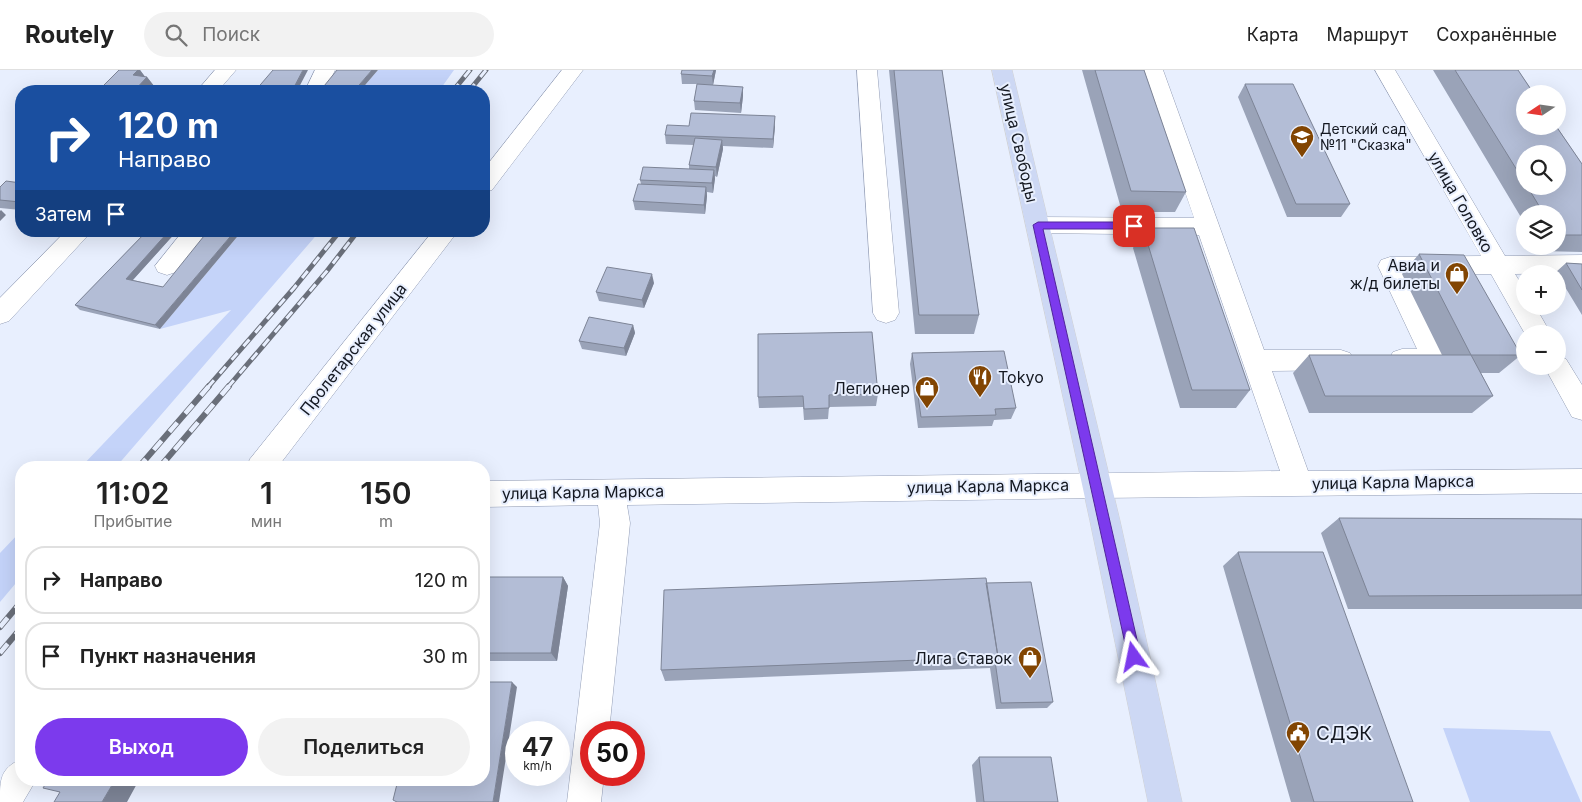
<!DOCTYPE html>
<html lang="ru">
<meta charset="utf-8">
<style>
body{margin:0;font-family:Inter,sans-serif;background:#f2f2f2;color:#222;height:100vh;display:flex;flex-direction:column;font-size:19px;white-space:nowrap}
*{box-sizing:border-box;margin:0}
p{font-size:16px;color:#767676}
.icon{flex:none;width:28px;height:28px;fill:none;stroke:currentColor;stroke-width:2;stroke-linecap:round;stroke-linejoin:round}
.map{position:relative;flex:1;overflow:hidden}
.details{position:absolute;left:15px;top:391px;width:475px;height:325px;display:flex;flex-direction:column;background:#fff;border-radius:20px;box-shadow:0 5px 20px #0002}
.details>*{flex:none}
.top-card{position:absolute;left:15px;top:15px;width:475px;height:152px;border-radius:20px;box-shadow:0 5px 20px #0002;background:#1a4fa0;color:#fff;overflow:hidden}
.needle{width:32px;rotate:257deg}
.buttons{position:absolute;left:1516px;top:15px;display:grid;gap:10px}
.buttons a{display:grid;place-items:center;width:50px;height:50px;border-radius:50%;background:#fff;box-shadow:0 5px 20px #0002;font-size:25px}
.speed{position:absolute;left:505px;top:651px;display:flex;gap:10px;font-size:25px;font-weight:700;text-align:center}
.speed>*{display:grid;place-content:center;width:65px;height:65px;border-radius:50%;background:#fff;box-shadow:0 5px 20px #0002;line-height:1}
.speed small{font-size:12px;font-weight:400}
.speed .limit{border:8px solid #d22;background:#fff;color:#111}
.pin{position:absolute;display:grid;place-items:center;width:42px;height:42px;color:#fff;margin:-21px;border-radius:10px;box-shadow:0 2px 8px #0006}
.me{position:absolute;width:55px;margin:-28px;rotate:348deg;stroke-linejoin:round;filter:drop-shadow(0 0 4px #0008)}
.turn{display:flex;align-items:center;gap:18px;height:105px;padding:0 20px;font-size:22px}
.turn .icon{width:65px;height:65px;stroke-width:2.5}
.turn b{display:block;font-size:35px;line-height:42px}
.then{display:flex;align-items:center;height:48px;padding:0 20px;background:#0003;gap:10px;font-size:19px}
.eta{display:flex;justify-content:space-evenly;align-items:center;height:85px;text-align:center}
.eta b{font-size:30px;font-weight:600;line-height:35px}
.action{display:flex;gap:10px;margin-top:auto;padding:10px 20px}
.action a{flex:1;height:58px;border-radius:30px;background:#7c3aed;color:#fff;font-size:20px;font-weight:600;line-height:58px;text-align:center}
.action a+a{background:#f2f2f2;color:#222}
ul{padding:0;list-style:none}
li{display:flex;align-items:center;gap:15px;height:68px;margin:0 10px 8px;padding:0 10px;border:2px solid #e0e0e0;border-radius:20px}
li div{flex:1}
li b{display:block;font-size:19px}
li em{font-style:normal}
header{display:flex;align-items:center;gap:30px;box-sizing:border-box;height:70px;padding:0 25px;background:#fff;border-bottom:1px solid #e0e0e0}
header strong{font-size:24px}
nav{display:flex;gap:28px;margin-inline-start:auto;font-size:18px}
.search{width:350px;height:45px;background:#f2f2f2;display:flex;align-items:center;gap:12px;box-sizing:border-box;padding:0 18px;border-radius:28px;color:#767676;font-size:19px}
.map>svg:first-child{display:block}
</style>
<header>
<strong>Routely</strong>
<div class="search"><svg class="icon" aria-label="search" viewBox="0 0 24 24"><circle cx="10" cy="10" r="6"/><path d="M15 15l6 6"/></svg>Поиск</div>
<nav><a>Карта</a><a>Маршрут</a><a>Сохранённые</a></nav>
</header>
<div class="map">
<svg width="1582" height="732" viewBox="0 0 1582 732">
<rect width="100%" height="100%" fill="#e8effe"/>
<path fill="#c4d3f9" d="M378,0H454L439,21H360Z
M242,161H320L116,397H81L231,240L160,259Z
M21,461V507L0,532V483Z
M1443,658L1550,661L1581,732H1470Z"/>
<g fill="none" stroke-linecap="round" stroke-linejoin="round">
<g stroke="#939db5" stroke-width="1">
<path id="minor" d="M215,0H236L218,21H197Z
M315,0H335L325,21H305Z
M562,0H583L492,120L484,122V99Z
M857,0H877L899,243L895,250L886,253L877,250L873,243Z
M1143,0H1163L1264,280H1341L1350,283L1354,290L1350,297L1341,300L1272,301L1308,401L1582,399V423L1097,428L627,435L630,453L609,662H591V705H604L601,732H567L600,453L598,435L484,437V411L1280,401L1199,165L1038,163L1030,161L1026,155L1030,149L1038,147L1194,148Z
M1375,0H1395L1505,186L1582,185V203L1515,204L1525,220V236H1535L1551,264H1525L1491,204L1406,205L1448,289L1444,296C1429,301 1408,301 1393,296L1389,289L1393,282L1402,279H1417L1378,196L1381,190L1390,187L1481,186Z
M66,161H92L9,251L0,254V228Z
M183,161H209L176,202L167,205L158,202L155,196Z
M433,161H458L277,398H246L250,389Z
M1558,286L1566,289L1582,315V350L1572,347L1544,296H1558Z
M21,689V710H36L23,732H0C0,709 0,699 21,689Z"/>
</g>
<g stroke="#d0d1d3" stroke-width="1">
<path id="major" d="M992,0H1012L1120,451L1182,732H1148L1090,451Z"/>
</g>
<use href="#minor" fill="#fff" fill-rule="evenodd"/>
<use href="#major" fill="#cdd8f4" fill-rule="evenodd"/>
<g stroke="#6a6f7a" stroke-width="5">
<path id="rail-far1" d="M453,21L470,0
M469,21L486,0
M208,317L294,218L340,161
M228,317L327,201L358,161"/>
</g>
<g stroke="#6a6f7a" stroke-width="6">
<path id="rail" d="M138,398L209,316
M159,398L229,316
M0,557L21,532
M0,583L21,558"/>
</g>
<use href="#rail-far1" stroke="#e8effe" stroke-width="3" stroke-dasharray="9" stroke-linecap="butt"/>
<use href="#rail" stroke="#e8effe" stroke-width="4.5" stroke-dasharray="12" stroke-linecap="butt"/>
</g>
<path fill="#9aa3b8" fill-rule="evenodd" d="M119,0H140L145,7H147L154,16L149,21H105L102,17Z
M716,0L713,15L743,17V26L741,43L695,40L694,31L697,14H682L681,4Z
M889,0H942L979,245L974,264H915Z
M1082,0H1144L1186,122L1175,142H1122Z
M1433,0H1518L1582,94V182L1541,181L1538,176H1558V144H1525V154ZM1525,84L1558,116H1525Z
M1245,14L1350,134L1341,147H1287L1238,27Z
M689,56H775L773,78L723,76V79L717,107L715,106L713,123L707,122V126L705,144L635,140L633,131L641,114L640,110L689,99V95L694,75L666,74L665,65Z
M21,113V140L0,138V117Z
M1143,158L1250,320L1236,338H1180L1133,178Z
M147,161H177L133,210L163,217L160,259L80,240L75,235Z
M1419,184L1521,285L1499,303H1481L1493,326L1472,343H1309L1293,303L1309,285H1442L1402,204Z
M1566,193L1582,194V245L1556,202Z
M654,213L644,238L599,231L596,222Z
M633,255L635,263L626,286L582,279L579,271Z
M912,283L1016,338L1011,349L994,350L992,356L918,358L910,294Z
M878,324L876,336L829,337L828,349L804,350L803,337L759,338L758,327Z
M1339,448L1582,449V539H1348L1321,463Z
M1238,482L1413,732H1291L1223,496Z
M484,507H563L568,516L557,591H484Z
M986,513L1053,632L1047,638L996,639L990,598L665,611L661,600Z
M979,687L1058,732H976L972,695Z"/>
<path fill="#7d8496" d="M138,0H140L146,8L147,7L154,16L149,21H134L133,5Z
M303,0H308L297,21H292Z
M372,0H378L360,21H354Z
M714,0H716L713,15L712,6Z
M743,17V26L741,43L740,33Z
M775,46V56L773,78V69Z
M722,70L723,79L717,107L716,97Z
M714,100L715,109L713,123L712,113Z
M706,117L707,126L705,144L704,135Z
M1,140L6,145L0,151V141Z
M169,161H177L130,213L126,209Z
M235,161H242L160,259L155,255Z
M652,204L654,213L644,238L642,230Z
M633,255L635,263L626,286L624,278Z
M563,507L568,516L557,591L551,583Z
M512,612L517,617L499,732H493Z
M115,710H139L127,732H102Z"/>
<path fill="#b3bdd6" stroke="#7d8496" d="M119,0H138L133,5L147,7L134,21L102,17Z
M273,0H303L292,21H255Z
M337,0H372L354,21H320Z
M682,0H714L712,6L681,4Z
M894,0H942L979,245H919Z
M1095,0H1144L1186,122L1131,121Z
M1455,0H1518L1534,24H1525V56H1556L1582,94V165H1558V144H1544L1527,116H1558V84H1525V113Z
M697,14L743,17L740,33L694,31Z
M1245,14H1293L1350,134H1296Z
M691,43L775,46L773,69L665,65L667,55L689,56Z
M695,68L722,70L716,97L689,95Z
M643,97L714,100L712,113L640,110Z
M6,111L21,113V131L20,132L0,130V117Z
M638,114L706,117L704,135L633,131Z
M1143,158H1194L1250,320H1192Z
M147,161H169L126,209L163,217L208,161H235L155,255L75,235Z
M1419,184L1464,185L1521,285H1471Z
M1566,193L1582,194V220Z
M607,197L652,204L642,230L596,222Z
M589,247L633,255L624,278L579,271Z
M872,262L878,324L829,325V338L804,339L803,326L758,327V264Z
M1004,281L1016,338L995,339L996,345L921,347L912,283Z
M1309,285H1471L1493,326H1325Z
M1339,448L1582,449V525L1369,526Z
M1238,482H1323L1413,732H1314Z
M484,507H563L551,583H484Z
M986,508L998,587L661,600L664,520Z
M1031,512L1053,632L1001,633L995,591L998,587L986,513Z
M484,612H512L493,732H397L393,730L398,710H484Z
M979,687H1051L1058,732H984Z
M48,710H115L102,732H54L60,722L43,718Z"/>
<path fill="#7c3aed" stroke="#51269a" d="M1038,152H1134L1139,156L1134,159H1043L1141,587L1139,592L1134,594L1130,592L1128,587L1033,155Z"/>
<defs>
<g id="school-pin" transform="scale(1.25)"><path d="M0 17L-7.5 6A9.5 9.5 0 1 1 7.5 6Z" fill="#824502" stroke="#e8effe"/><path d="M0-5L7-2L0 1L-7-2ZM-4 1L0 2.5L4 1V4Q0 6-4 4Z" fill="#fff"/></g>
<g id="shop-pin" transform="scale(1.25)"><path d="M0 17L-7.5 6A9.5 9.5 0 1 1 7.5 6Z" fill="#824502" stroke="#e8effe"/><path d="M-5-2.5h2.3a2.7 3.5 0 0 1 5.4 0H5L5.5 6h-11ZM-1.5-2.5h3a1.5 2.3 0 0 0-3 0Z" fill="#fff"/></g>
<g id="restaurant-pin" transform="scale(1.25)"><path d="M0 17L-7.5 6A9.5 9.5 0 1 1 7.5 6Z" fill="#824502" stroke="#e8effe"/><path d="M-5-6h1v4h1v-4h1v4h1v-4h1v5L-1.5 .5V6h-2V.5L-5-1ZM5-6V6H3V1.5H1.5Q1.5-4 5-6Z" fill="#fff"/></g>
<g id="civic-pin" transform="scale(1.25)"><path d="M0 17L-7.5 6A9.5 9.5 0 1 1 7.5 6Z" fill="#824502" stroke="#e8effe"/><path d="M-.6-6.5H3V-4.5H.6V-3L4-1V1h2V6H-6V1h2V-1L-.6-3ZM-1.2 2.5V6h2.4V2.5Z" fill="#fff"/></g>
</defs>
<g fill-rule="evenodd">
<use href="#school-pin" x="1302" y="67"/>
<use href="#shop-pin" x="1457" y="204"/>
<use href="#restaurant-pin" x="980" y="307"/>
<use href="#shop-pin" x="927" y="318"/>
<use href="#shop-pin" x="1030" y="588"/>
<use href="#civic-pin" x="1298" y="663"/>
</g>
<g text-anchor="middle" stroke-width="4" stroke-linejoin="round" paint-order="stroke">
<g font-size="14" fill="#141821" stroke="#e8effe" text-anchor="start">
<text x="1320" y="64">Детский сад<tspan x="1320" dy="16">№11 "Сказка"</tspan></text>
</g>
<g font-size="16" fill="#141821" stroke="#e8effe">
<text transform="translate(1019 73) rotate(77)" y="6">улица Свободы</text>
<text transform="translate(1461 132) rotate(60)" y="6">улица Головко</text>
<text transform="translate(353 279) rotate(-52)" y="6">Пролетарская улица</text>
<text transform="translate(1393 412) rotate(-1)" y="6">улица Карла Маркса</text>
<text transform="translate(988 416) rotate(-1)" y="6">улица Карла Маркса</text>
<text transform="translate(583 422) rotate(-1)" y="6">улица Карла Маркса</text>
</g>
<g font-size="16" fill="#141821" stroke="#e8effe" text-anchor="end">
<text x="1440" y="201">Авиа и<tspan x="1440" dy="18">ж/д билеты</tspan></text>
<text x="998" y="313" text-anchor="start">Tokyo</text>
<text x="910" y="324">Легионер</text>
<text x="1012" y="594">Лига Ставок</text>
</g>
<g font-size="19" fill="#141821" stroke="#e8effe" text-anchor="start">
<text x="1316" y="670">СДЭК</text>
</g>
</g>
</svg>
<div class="buttons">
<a><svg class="needle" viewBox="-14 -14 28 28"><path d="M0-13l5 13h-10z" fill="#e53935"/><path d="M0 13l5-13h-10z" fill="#767676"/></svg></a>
<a><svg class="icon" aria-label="search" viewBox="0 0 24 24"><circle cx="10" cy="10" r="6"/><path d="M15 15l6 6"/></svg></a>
<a><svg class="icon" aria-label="layers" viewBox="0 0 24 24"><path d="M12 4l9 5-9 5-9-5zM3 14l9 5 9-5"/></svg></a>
<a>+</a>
<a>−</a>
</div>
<div class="speed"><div>47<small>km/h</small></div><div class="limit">50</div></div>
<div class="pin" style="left:1134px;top:156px;background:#d93025"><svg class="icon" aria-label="arrive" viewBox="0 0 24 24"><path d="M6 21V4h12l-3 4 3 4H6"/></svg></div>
<svg class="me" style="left:1134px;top:587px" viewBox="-20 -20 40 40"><path d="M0-17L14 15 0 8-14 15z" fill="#7c3aed" stroke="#fff" stroke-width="4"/></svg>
<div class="top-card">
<div class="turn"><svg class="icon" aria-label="right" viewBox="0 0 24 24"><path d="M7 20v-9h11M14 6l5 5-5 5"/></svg><div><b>120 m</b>Направо</div></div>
<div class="then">Затем<svg class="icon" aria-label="arrive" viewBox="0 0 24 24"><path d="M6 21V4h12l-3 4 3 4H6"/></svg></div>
</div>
<section class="details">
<div class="eta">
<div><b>11:02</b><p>Прибытие</p></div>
<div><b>1</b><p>мин</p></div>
<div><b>150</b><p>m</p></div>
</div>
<ul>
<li><svg class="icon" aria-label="right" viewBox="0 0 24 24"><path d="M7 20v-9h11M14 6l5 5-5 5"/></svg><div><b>Направо</b></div><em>120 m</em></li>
<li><svg class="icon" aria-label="arrive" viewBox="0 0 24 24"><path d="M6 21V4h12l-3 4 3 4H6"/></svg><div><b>Пункт назначения</b></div><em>30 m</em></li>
</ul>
<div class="action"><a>Выход</a><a>Поделиться</a></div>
</section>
</div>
